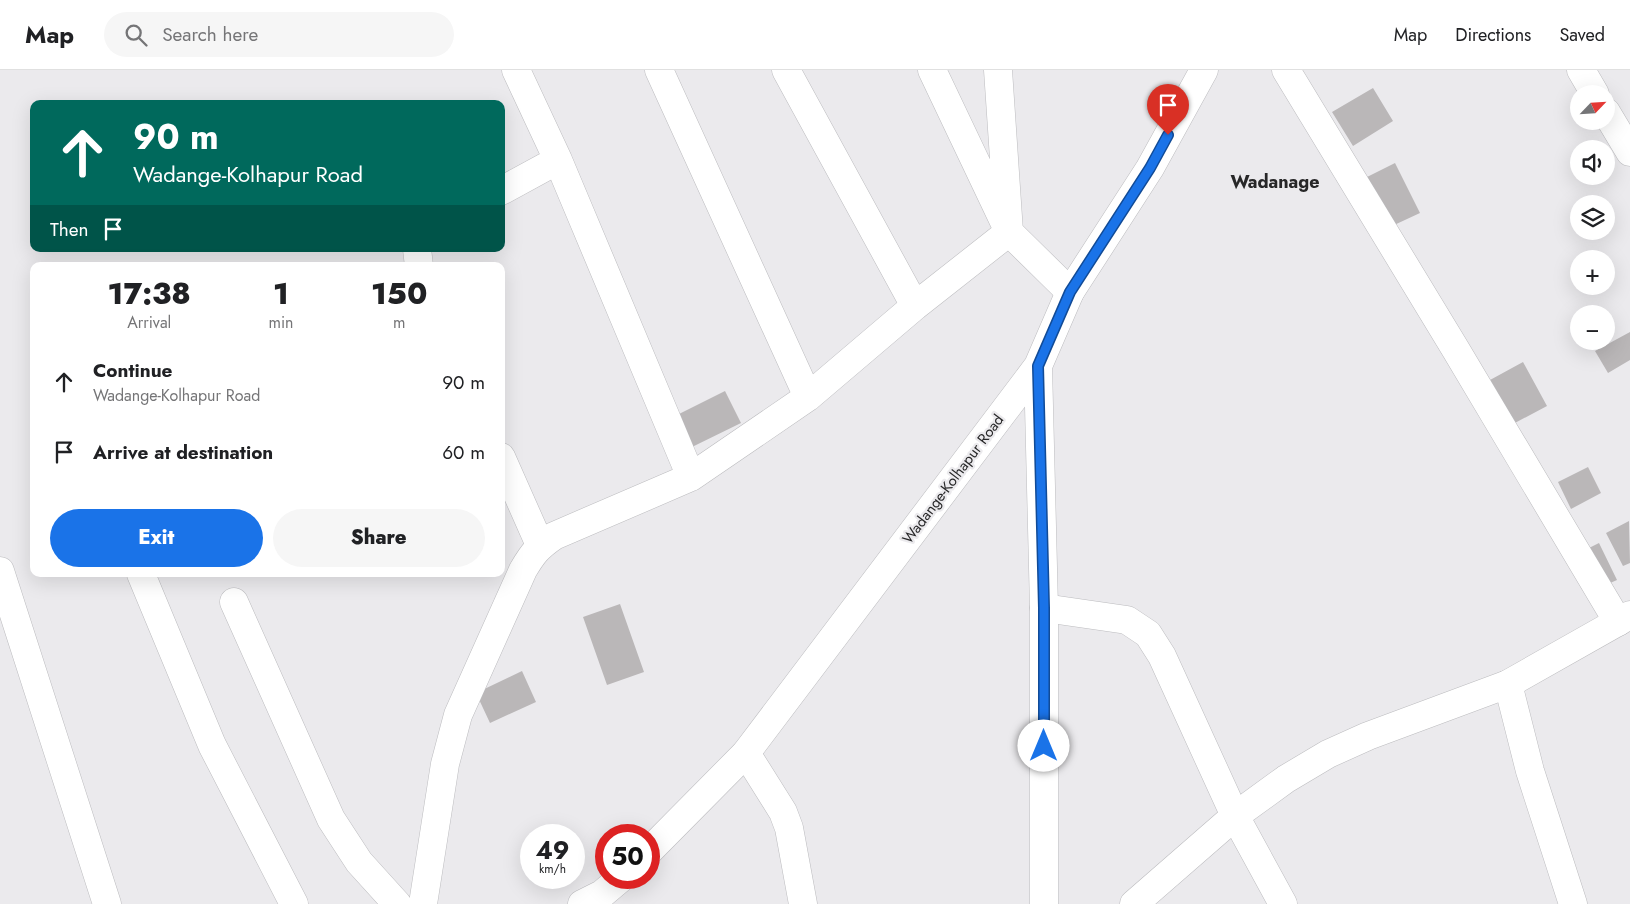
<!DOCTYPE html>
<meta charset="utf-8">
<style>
body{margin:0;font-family:Jost,sans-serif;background:#f6f6f6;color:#202124;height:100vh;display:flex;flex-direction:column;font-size:19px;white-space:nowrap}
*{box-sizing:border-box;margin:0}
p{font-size:16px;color:#757577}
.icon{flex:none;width:28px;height:28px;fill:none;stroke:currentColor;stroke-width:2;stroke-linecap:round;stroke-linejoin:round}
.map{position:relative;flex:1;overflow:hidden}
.side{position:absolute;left:30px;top:192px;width:475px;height:315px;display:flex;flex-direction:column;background:#fff;border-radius:10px;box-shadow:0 5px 20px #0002}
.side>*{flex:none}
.guide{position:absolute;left:30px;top:30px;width:475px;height:152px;border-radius:10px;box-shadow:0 5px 20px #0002;background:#00695c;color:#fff;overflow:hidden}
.needle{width:32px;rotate:65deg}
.buttons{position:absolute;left:1570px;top:15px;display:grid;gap:10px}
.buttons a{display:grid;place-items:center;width:45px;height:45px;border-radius:50%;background:#fff;box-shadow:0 5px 20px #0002;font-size:25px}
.speed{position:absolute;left:520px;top:754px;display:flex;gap:10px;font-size:25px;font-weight:700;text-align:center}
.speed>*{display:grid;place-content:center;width:65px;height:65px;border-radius:50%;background:#fff;box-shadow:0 5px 20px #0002;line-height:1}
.speed small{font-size:12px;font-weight:400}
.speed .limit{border:8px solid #d22;background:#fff;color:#111}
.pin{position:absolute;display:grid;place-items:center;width:42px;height:42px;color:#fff;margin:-51px -21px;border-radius:50% 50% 50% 0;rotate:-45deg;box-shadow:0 0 5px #0007}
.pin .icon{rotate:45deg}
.me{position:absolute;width:55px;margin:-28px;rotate:0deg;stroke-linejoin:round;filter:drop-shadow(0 0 4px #0008)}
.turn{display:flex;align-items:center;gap:18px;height:105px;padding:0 20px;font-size:22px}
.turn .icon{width:65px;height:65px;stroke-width:2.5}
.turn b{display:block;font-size:35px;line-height:42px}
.then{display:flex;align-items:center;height:48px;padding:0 20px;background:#0003;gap:10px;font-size:19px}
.eta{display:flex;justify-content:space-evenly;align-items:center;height:85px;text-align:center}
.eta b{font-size:30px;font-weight:800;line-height:35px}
.button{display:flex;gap:10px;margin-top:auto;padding:10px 20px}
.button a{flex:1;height:58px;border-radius:30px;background:#1a73e8;color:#fff;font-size:20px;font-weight:800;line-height:58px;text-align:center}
.button a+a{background:#f6f6f6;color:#202124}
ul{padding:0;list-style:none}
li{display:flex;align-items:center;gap:15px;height:70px;padding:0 20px}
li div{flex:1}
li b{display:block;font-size:19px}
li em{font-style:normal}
header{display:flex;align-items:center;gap:30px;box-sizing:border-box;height:70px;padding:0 25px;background:#fff;border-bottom:1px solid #e0e0e0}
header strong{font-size:24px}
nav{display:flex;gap:28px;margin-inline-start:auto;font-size:18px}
.search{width:350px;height:45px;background:#f6f6f6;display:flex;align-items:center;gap:12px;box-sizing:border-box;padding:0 18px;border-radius:28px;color:#757577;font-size:19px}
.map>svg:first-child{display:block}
</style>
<header>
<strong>Map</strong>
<div class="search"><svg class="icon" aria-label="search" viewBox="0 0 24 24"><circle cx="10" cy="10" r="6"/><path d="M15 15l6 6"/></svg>Search here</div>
<nav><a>Map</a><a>Directions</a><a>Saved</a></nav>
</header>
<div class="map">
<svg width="1630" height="834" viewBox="0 0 1630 834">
<rect width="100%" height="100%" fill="#ebeaed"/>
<path fill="#bab7b8" d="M1373,18L1393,51L1353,76L1332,42Z
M1395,93L1420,143L1392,156L1367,107Z
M1630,262V290L1608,303L1595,281Z
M1523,292L1547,336L1513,354L1490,310Z
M725,321L741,353L692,377L677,345Z
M1588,397L1601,423L1571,439L1558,412Z
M1629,451L1630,493L1623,496L1606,463Z
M1599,473L1617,510L1601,517L1583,481Z
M620,534L644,602L607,615L583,547Z
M522,601L536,632L490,653L476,623Z"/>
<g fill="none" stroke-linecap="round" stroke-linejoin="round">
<g stroke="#bcbcbf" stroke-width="29">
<path id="minor" d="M516,0L558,90L691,407L808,327L915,236L1009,162L932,0
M659,0L808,327
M786,0L915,236
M998,0L1009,162L1070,222
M1286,0L1456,280L1618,552
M501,121L558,90
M417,179L419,196
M501,387L540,475
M0,501L107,834
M141,504L212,675L294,834
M234,532L331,749L359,792L397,834
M1044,538L1127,550L1148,564L1162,586L1235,746L1283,834
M1508,614L1530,701L1573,834
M746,683L783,742L789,758L803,834
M423,834L445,694L458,645L523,500C533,483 538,477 554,466L691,407"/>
</g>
<g stroke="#bcbcbf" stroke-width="29">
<path id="tertiary" d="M1581,0L1595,24
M1606,42L1630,82
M1134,834L1235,746L1286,709L1328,684L1368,666L1508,614L1630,545"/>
</g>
<g stroke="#bcbcbf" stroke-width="29">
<path id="secondary" d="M1038,296L1044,538V834
M649,781L746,683L1038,296L1070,222L1150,98L1204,0
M582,834L602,824L621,808"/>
</g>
<use href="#minor" stroke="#fff" stroke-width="28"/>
<use href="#tertiary" stroke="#fff" stroke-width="28"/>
<use href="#secondary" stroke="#fff" stroke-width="28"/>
</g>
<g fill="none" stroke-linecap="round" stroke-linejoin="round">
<g stroke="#114b97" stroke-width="12">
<path id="route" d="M1044,676V538L1038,296L1070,222L1150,98L1168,65"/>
</g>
<use href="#route" stroke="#1a73e8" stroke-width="9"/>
</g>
<g text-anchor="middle" stroke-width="4.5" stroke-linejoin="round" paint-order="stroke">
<g font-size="15" fill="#272728" stroke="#ebeaed">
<text transform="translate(953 409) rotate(-53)" y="5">Wadange-Kolhapur Road</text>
</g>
<g font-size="18" font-weight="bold" fill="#272728" stroke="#ebeaed">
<text x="1275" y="118">Wadanage</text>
</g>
</g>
</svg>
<div class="buttons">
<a><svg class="needle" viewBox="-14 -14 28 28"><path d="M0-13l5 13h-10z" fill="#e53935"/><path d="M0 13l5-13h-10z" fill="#757577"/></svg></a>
<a><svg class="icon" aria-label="sound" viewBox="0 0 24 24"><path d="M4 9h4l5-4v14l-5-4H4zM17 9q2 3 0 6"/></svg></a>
<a><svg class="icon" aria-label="layers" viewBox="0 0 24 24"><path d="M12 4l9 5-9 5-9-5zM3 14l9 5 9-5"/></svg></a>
<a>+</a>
<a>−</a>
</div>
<div class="speed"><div>49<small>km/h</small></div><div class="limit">50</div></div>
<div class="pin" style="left:1168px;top:65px;background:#d93025"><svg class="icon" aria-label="arrive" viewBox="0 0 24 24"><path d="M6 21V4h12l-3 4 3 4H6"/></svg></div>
<svg class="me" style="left:1044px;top:676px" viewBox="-20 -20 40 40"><circle r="19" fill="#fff"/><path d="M0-13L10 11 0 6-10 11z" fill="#1a73e8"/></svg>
<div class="guide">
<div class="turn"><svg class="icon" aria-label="ahead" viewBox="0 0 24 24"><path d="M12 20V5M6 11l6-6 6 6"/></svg><div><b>90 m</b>Wadange-Kolhapur Road</div></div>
<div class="then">Then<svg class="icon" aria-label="arrive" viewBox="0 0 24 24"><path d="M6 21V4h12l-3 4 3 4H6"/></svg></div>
</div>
<section class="side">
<div class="eta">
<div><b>17:38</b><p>Arrival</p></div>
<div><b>1</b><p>min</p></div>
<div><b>150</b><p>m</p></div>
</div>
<ul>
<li><svg class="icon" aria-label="ahead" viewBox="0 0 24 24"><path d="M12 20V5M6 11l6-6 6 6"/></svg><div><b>Continue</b><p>Wadange-Kolhapur Road</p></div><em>90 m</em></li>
<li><svg class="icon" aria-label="arrive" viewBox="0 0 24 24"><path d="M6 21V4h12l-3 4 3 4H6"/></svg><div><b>Arrive at destination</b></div><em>60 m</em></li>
</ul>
<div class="button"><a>Exit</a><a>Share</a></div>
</section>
</div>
